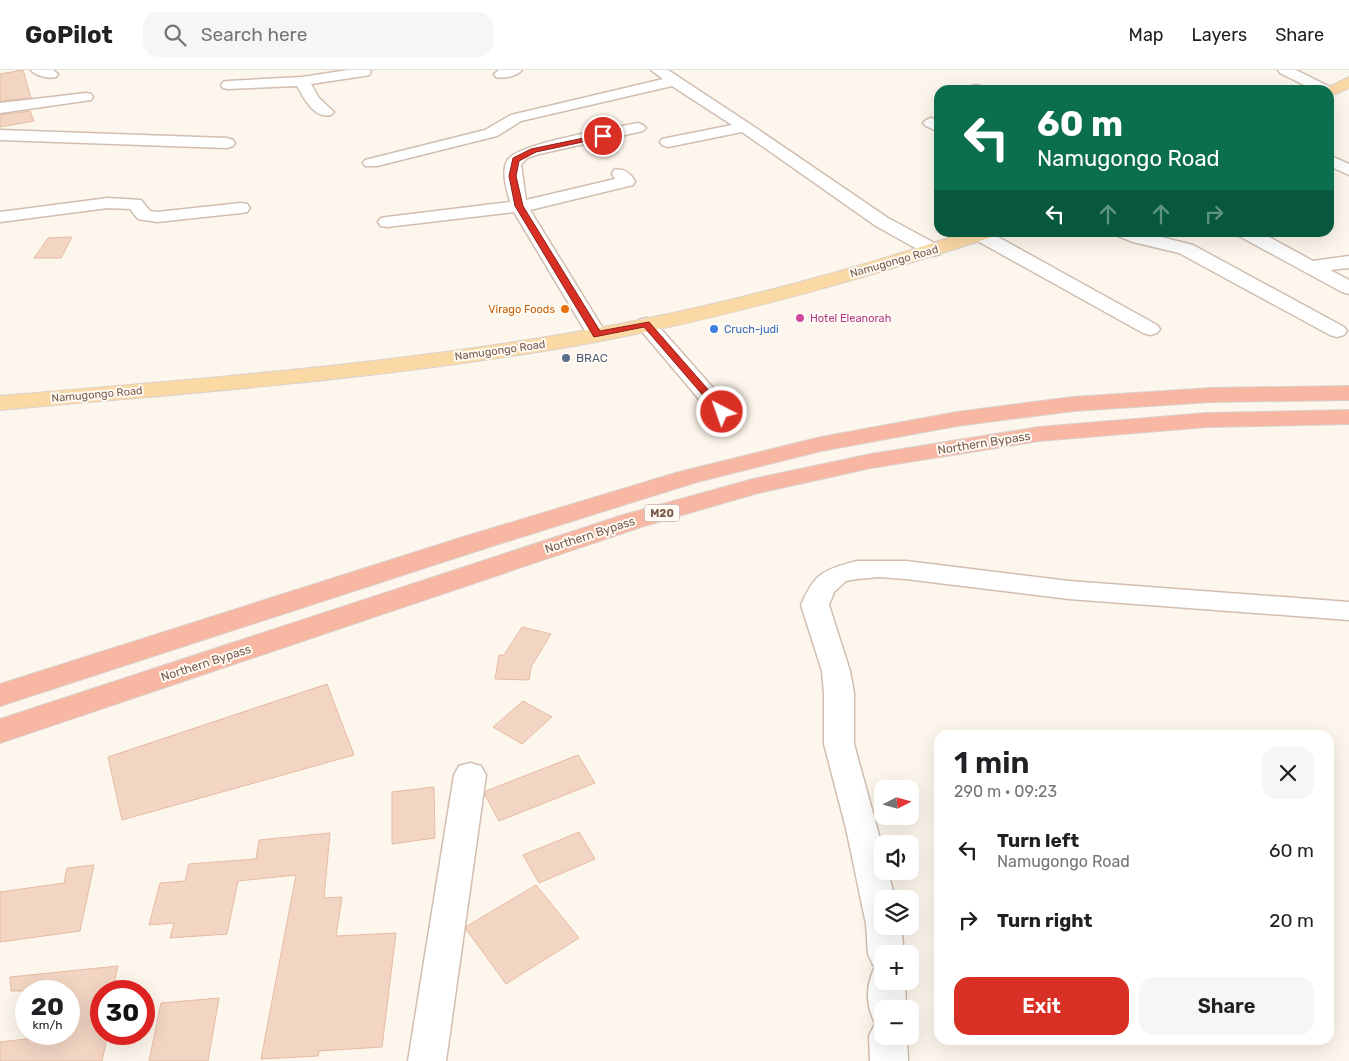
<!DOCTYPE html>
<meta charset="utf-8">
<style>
body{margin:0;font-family:Rubik,sans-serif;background:#f6f6f6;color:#202124;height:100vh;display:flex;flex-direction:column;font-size:19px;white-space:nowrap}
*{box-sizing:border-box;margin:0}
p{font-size:16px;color:#757577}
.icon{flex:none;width:28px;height:28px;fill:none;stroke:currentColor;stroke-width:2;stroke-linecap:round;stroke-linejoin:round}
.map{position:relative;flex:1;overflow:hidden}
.details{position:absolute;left:934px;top:660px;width:400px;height:315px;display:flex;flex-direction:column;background:#fff;border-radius:15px;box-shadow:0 5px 20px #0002}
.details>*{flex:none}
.hud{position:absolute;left:934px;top:15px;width:400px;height:152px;border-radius:15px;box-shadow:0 5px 20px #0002;background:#0b6e4f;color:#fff;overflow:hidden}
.needle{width:32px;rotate:84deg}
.controls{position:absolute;left:874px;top:710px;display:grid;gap:10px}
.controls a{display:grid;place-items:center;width:45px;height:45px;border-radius:10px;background:#fff;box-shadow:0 5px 20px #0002;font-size:25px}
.speed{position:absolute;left:15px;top:910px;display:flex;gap:10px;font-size:25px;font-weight:700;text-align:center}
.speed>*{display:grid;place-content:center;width:65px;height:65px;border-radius:50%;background:#fff;box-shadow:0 5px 20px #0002;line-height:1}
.speed small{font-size:12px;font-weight:400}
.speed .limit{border:8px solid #d22;background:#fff;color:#111}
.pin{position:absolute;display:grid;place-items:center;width:42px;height:42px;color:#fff;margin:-21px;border:2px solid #fff;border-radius:50%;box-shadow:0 1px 5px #0007}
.me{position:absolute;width:55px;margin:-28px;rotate:319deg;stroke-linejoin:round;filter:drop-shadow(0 0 4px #0008)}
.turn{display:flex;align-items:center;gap:18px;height:105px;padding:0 20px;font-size:22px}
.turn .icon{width:65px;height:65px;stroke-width:2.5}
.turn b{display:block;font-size:35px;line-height:42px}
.lanes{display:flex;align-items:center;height:48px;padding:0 20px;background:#0003;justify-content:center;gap:25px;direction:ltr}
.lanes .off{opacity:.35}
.round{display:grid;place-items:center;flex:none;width:52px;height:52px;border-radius:15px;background:#f6f6f6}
.overview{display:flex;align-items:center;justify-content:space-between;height:85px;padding:0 20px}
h1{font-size:30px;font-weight:600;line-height:38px}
.button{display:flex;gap:10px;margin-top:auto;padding:10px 20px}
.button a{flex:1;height:58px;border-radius:15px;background:#d93025;color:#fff;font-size:20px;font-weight:600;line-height:58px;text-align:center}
.button a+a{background:#f6f6f6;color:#202124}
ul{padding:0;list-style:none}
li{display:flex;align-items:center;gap:15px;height:70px;padding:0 20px}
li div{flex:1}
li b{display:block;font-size:19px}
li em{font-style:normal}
header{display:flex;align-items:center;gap:30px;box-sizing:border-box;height:70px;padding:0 25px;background:#fff;border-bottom:1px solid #e0e0e0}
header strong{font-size:24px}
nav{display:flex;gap:28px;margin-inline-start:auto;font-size:18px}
.search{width:350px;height:45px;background:#f6f6f6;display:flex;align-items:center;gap:12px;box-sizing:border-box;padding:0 18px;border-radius:15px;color:#757577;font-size:19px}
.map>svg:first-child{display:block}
</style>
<header>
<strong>GoPilot</strong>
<div class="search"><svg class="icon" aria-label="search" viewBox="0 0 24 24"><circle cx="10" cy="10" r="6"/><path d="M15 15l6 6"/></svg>Search here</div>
<nav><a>Map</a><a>Layers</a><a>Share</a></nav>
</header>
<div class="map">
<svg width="1349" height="991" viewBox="0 0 1349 991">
<rect width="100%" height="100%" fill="#fdf6ec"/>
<path fill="#f3d5c3" stroke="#e6bba3" d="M23,0L31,28L0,31V4Z
M30,41L34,51L0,57V45Z
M72,167L61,188H34L48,168Z
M522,557L551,564L531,597L529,610L495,609L499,585H504Z
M327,614L354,685L122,750L108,687Z
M523,631L552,647L522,674L493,657Z
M578,685L595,713L499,751L485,725L486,721Z
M434,717L435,768L392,774V722Z
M579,762L595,789L539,813L523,785Z
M330,763L324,828L342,827L336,866L396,863L382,977L319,981L318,986L261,989L296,805L238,811L227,864L170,868L174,853L149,855L160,813L185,811L189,794L256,789L259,770Z
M94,795L80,861L0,872V822L64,813L67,798Z
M536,815L579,868L506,914L466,859L467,856Z
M118,896L112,921H101V964H108L102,991H0V972L69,964V921H11L10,907Z
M219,928L208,991H149L161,933Z"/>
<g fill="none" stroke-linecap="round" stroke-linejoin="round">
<g stroke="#d1beb0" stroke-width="3">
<path id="minor" d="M31,0H53L58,4L56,7C49,9 36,6 31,0Z
M348,0H370L371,2L369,5L364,6L311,14L319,28L334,42L331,45C314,49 304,28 297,16L228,19L223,18L221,15L223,12L228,11L302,7Z
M499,0H522C517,6 504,9 496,7L494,4Z
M651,0H668L750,54L888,148L940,176L942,180L940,184L933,186L926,184L876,156L742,62L668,77L662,75L660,72L662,69L732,55L672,16L521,51L497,66L377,96H365L363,93L365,90L485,60L511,45L663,9Z
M1278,0H1296L1330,17L1332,20L1329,23V20H1314L1280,3Z
M976,15L984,17L986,20H969L971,16Z
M86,23L91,24L93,27L91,30L0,43V33Z
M931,48L939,51V62L926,56L923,53L926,50Z
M638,53L643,55L646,58L643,61L539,84L527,88L521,95L526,130L615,109L612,104L614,100C624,98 630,103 635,111L633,115L530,140L607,265L604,269L597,271L590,269L514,142L387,157L381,156L378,152L381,148L387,147L510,132C507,120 501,102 507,91C516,73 615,58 638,53Z
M0,60L227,68L233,70L235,73L233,76L227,78L0,70Z
M1329,85L1349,94V105L1329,96Z
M108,128L141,130L150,141L157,142L241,133L247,134L250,138L247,142L241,143L157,152L138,149L130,139L108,138L0,152V142Z
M973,162H989L1157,255L1160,259L1157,263L1150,265L1143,263L974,169L971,165Z
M1115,162H1141L1193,175L1344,257L1347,261L1344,265L1337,267L1330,265L1179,183L1133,172L1118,166Z
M1236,162H1260L1313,191L1349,186V198L1330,200L1349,210V224L1342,222L1239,166Z
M646,248L653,250L730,337L733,342L730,347L722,349L714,347L639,258L636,254L639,250Z
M857,491H906L1069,511L1349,532V550L1069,529L906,509L879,507L857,509L846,511L834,522L829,535L850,601L854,623V674L882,776V801H888L895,829H882V856H901L904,884H882V911H905L906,939H882V966H907L908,991H870L869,966L875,954L878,952L874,951C866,934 866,916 874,899L880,897L873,895L868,884L866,854L846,758L824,674V623L822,601L801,535C815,502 824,500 857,491Z
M470,693L481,696L486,705L446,991H408L454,705L459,696Z"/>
</g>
<g stroke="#dad1cd" stroke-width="2">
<path id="major" d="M1349,7V18L1329,27V20H1323Z
M967,162H997L995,166C864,209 732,246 596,272C399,308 199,322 0,340V326C174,311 348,298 521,271C673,248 822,210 967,162Z"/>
</g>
<g stroke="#dad1cd" stroke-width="2">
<path id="highway" d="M1349,316V330L1211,332L1073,341L957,356L821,381L697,412L483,479L0,636V614L463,467L679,402L821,367L957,342L1073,327L1211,318Z
M1349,340V354L1207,357L1039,371L871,398L758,423L641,457L0,673V649L623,445L753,409L871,384L1039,357L1207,343Z"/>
</g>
<use href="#minor" fill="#fff" fill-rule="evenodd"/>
<use href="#major" fill="#fbd9a5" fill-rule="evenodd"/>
<use href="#highway" fill="#f7b7a3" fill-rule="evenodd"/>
</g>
<path fill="#d93025" stroke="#8d1f18" d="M603,64L607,66L606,67L536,82L519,91L516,106L523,136L600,261L649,252L726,340V344H719L644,257L594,267L515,136L509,106L513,88L531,79Z"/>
<circle fill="#e8710a" stroke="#fffaf3" stroke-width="2" cx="565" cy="239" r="5"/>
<circle fill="#d1479c" stroke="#fffaf3" stroke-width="2" cx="800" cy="248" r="5"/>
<circle fill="#3f7fe0" stroke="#fffaf3" stroke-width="2" cx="714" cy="259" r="5"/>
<circle fill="#5c6f8a" stroke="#fffaf3" stroke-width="2" cx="566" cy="288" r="5"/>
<g text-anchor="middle" stroke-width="4" stroke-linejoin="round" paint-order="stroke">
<g font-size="11" fill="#7a5c4d" stroke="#fffaf3">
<text transform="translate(894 191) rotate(-16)" y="4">Namugongo Road</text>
<text transform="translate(500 280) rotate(-8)" y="4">Namugongo Road</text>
<text transform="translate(97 324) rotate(-5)" y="4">Namugongo Road</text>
</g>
<g font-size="11" fill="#c56008" stroke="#fffaf3" text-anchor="end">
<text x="555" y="243">Virago Foods</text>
</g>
<g font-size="11" fill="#b23c85" stroke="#fffaf3" text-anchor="start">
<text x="810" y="252">Hotel Eleanorah</text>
</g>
<g font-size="11" fill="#366cbe" stroke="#fffaf3" text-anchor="start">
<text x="724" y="263">Cruch-judi</text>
</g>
<rect fill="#fffaf3" stroke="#a28b7f" stroke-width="1" x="644.5" y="434.5" width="35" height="17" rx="4"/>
<g font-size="11" font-weight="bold" fill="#7a5c4d">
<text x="662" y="447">M20</text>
</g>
<g font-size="12" fill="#4e5e75" stroke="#fffaf3" text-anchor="start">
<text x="576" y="292">BRAC</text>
</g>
<g font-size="12" fill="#7a5c4d" stroke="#fffaf3">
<text transform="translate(984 373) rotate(-9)" y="4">Northern Bypass</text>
<text transform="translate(590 465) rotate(-18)" y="4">Northern Bypass</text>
<text transform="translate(206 593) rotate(-18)" y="4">Northern Bypass</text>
</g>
</g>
</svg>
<div class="controls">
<a><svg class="needle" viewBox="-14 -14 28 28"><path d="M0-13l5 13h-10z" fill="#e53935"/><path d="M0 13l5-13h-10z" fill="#757577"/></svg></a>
<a><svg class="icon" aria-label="sound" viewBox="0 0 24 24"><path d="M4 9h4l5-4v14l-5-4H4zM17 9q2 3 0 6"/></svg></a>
<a><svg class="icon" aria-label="layers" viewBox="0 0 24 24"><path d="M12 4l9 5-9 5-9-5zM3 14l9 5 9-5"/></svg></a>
<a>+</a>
<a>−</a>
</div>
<div class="speed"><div>20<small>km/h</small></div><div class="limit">30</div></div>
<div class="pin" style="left:603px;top:66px;background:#d93025"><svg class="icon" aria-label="arrive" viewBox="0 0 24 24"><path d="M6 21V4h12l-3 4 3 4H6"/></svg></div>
<svg class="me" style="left:722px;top:342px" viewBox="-20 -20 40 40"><circle r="17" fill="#d93025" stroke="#fff" stroke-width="3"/><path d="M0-11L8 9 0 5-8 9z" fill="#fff"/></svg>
<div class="hud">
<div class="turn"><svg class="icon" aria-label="left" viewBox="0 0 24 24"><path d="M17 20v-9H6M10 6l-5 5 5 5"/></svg><div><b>60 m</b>Namugongo Road</div></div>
<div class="lanes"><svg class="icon" aria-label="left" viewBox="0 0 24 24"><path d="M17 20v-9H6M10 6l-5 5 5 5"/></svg><svg class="icon off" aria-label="ahead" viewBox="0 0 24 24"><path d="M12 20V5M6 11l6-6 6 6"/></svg><svg class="icon off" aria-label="ahead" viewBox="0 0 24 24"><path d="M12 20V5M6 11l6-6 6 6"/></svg><svg class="icon off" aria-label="right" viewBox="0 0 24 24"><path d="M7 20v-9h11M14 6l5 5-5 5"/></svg></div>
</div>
<section class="details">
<div class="overview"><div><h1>1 min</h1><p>290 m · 09:23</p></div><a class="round"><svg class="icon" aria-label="close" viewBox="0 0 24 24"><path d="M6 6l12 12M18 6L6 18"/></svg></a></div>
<ul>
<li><svg class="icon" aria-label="left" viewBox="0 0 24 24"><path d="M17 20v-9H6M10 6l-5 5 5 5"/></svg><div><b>Turn left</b><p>Namugongo Road</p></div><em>60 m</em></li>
<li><svg class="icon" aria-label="right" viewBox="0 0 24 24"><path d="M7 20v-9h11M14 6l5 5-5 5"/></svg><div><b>Turn right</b></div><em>20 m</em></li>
</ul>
<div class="button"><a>Exit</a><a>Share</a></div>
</section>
</div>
